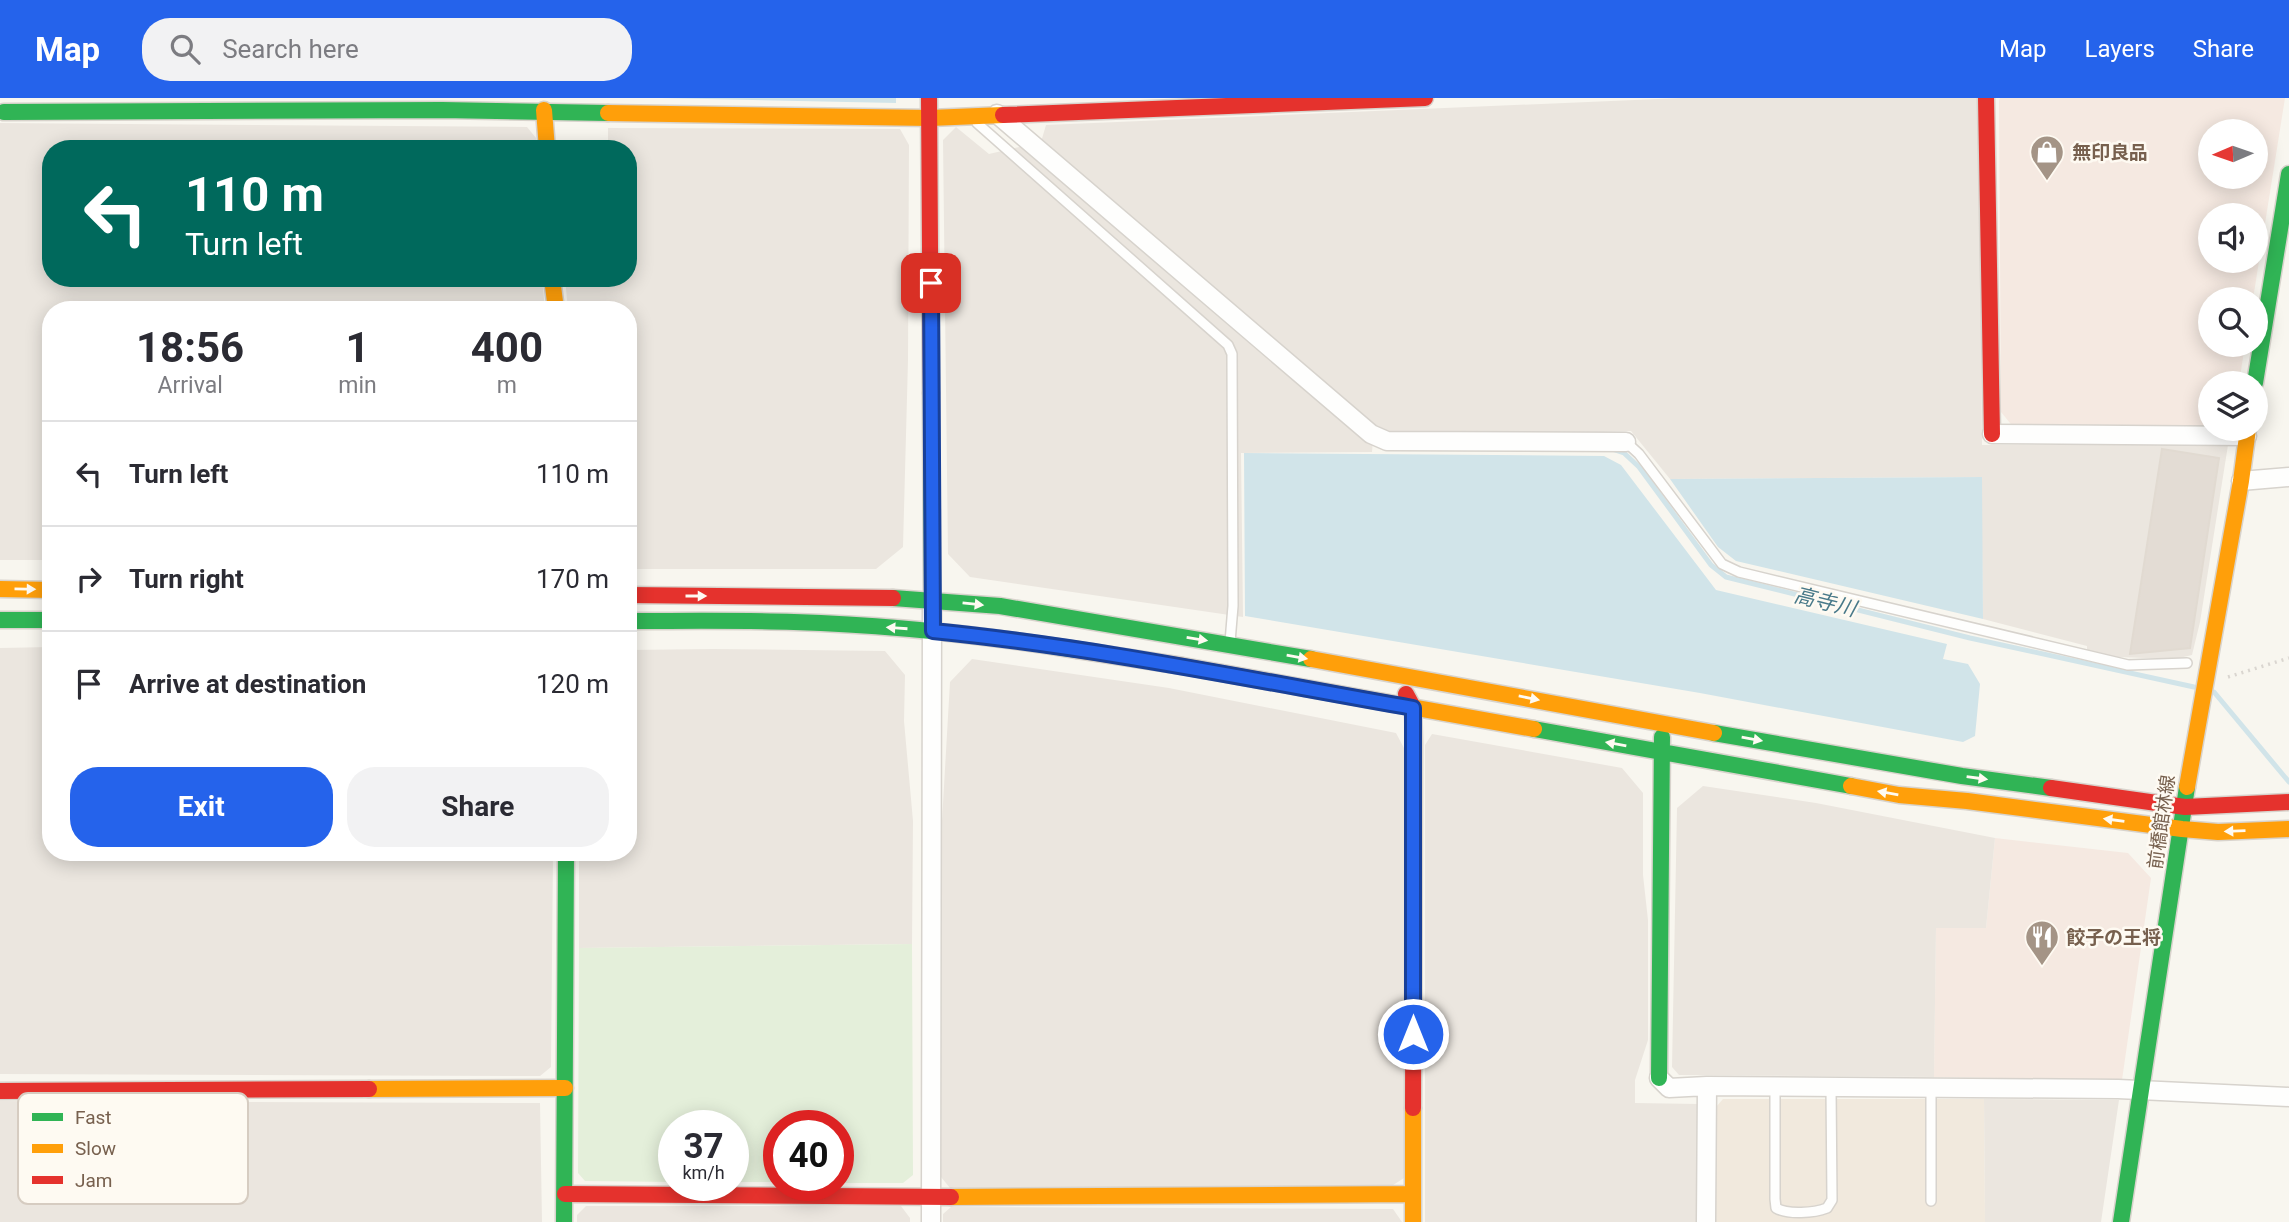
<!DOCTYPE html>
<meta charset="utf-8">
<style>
body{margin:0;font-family:Roboto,"Noto Sans JP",sans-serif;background:#f2f2f3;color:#2b2b33;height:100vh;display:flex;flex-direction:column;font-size:26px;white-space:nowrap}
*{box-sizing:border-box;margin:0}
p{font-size:23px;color:#7c7c81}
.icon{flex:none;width:38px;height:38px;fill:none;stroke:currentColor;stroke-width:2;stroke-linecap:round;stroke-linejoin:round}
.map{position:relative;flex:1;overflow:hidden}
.sheet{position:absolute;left:42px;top:203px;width:595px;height:560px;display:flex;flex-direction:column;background:#fff;border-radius:28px;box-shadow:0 4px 18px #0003}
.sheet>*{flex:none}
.guide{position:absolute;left:42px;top:42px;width:595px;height:147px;border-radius:28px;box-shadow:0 4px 18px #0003;background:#00695c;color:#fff;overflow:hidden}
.needle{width:46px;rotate:268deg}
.buttons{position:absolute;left:2198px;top:21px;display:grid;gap:14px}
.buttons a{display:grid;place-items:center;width:70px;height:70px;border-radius:50%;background:#fff;box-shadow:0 4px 18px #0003;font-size:35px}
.speed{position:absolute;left:658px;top:1012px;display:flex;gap:14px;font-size:35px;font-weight:700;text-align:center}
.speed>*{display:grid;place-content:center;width:91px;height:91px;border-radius:50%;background:#fff;box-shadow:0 4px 18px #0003;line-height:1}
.speed small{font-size:18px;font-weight:400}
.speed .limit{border:10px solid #d22;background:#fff;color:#111}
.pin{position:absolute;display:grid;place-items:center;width:60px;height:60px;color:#fff;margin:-30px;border-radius:14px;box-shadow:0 4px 10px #0006}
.me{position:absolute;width:77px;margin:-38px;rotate:0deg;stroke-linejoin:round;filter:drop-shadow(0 0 5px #0008)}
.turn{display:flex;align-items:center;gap:24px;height:147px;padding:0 28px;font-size:32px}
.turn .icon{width:91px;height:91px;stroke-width:2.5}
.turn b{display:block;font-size:49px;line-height:60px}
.eta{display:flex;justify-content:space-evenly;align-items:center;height:119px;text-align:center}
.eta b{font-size:42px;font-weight:700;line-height:49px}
.button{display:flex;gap:14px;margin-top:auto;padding:14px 28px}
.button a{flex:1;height:80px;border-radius:28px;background:#2563eb;color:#fff;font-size:28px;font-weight:700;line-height:80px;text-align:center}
.button a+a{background:#f2f2f3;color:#2b2b33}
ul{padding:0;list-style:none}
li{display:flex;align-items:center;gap:21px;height:105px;padding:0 28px;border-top:2px solid #e1e1e2}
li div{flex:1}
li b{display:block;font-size:26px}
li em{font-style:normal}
header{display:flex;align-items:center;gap:42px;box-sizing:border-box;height:98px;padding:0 35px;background:#2563eb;color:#fff}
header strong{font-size:33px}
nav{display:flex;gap:38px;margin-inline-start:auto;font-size:24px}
.search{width:490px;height:63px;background:#f2f2f3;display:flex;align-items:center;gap:18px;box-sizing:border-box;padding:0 24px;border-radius:28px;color:#7c7c81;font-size:26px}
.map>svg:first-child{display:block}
</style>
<header>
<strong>Map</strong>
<div class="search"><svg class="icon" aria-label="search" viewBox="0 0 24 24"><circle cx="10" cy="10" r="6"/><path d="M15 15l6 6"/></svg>Search here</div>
<nav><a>Map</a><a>Layers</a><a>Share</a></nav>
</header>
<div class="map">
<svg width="2289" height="1124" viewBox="0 0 2289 1124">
<rect width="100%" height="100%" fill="#f8f6ef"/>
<path fill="#f1e9dd" d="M1723,1001H1984L1985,1124H1714L1716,1009Z"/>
<path fill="#f5e9e1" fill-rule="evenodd" d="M2000,0H2285L2253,201H2210V247H2245L2239,285H2210V331L2019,336L2001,314L1999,3ZM2210,33H2256V79H2210ZM2210,117H2256V163H2210Z
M1995,740L2128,755L2151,780L2122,982L1934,979L1936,829L1986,830Z"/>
<path fill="#ebe6df" d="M1681,0H1979L1982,347H2228L2200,524L2192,557L2175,561L2117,559L2087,553V548L1983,521L1981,379L1670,381L1631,333L1373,342L1372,354L1241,355L1243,519L970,479L948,456L943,42L956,29L989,56L1041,44L1046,27Z
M0,25L527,29L536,40V51H51V180H542L545,212H51V462H0Z
M608,30L900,31L909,47L908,262L903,449L876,471H628V212H568L565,180H628V51H608Z
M51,549V754H553L551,969L540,978L0,976V550Z
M713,551L885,553L905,577L904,623L913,723L912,846L579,850V754H628V552Z
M972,561L1169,590L1396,635L1405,652L1404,1080L1390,1089L950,1090L941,1079L942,723L950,584Z
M1432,636L1622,670L1643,695V777L1648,822V942L1635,982V1005L1699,1006L1698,1124H1425V647Z
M1703,688L1816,705L1995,740L1986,830H1936L1934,979L1679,977L1672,969L1677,710Z
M1984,1001L2119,1002L2101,1124H1985Z
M0,1003L540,1005L542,1124H0Z
M586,1108H901L910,1120V1124H577V1117Z
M951,1109L1393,1111L1402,1124H943V1116Z"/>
<path fill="#e4efda" d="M912,846L913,1077L903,1085H838V1027H779V1084H733V1027H674V1084L585,1083L578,1075L579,850Z"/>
<path fill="#d1e4e9" d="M661,0H896V5Z
M1244,355L1604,358L1621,367L1716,492L1947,546L1943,561L1968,566L1980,586L1975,638L1963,644L1700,595L1245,518Z
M1982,379L1983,521L1736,463L1718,449L1670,381Z"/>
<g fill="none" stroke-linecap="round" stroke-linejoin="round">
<path stroke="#d1e4e9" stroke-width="5" d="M1612,351L1624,355L1639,369L1711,467L1726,479L1970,540L2194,589
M2211,593L2214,594L2289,684"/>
</g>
<path fill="#e3dcd4" stroke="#e1dad1" stroke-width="2" d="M2162,351L2219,360L2190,550L2130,556Z"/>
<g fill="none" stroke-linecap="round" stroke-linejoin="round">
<g stroke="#d7d3cd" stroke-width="12">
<path id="lane" d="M977,25L1228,247L1232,256L1233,508L1230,544
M1626,344L1639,356L1722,466L1739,474L2128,567L2187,565
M1775,989V1101L1776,1110C1788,1117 1814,1115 1827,1110L1832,1102L1831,990
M1931,1103V990"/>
</g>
<g stroke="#d7d3cd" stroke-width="21">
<path id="street" d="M997,16L1371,336L1387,343L1626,344
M1992,336L2247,338
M2241,383L2289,379
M1659,980L1669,990L1707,988L2118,991L2289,999
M931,1124L932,501
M1706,1124L1707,988"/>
</g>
<g stroke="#d8d3cc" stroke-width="19">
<path id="fast" d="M4,14L442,12L608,15
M2255,285L2289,76
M931,295L932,501
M893,500L1000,508L1311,561
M0,522H51
M628,523C683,523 739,522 794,524C889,527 983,537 1077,552
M1534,631L1851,688
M1714,635L1962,678L2051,690
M1659,980L1662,639
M564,1124L566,754
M2121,1124L2187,689"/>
</g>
<g stroke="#d8d3cc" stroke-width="19">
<path id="slow" d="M544,12L547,51
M608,15L930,20L1003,17
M552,180L556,212
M0,491L51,492
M1077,552L1183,568L1534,631
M1311,561L1714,635
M1851,688L1899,697L1967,703L2182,731L2218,734L2289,731
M2187,689L2241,383L2248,331
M369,991L565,990
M951,1099L1413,1096
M1413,1124V1010"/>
</g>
<g stroke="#d8d3cc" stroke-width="19">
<path id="jam" d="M929,0L931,295
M1986,0L1992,336
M1003,17L1425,0
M628,497L893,500
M1406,596L1413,609L1414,644L1413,1010
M2051,690L2185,709L2289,704
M0,993L369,991
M565,1096L951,1099"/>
</g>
<path stroke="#dad6d0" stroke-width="3.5" stroke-dasharray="2 5" stroke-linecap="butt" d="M2228,579L2289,560"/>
<use href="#lane" stroke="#fefefd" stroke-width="9"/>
<use href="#street" stroke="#fefefd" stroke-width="18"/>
<use href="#fast" stroke="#30b455" stroke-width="16"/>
<use href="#slow" stroke="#ff9f0a" stroke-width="16"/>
<use href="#jam" stroke="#e5322d" stroke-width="16"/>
</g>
<defs><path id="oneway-solid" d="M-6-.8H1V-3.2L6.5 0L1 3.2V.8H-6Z" transform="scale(1.75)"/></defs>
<g fill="#fefaf2">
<use href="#oneway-solid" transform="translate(25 491) rotate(1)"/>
<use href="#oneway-solid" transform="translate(696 498)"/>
<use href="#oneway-solid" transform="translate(973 506) rotate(6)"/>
<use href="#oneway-solid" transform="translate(897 530) rotate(-176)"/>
<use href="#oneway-solid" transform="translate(1197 541) rotate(9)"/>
<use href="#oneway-solid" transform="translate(1297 559) rotate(10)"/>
<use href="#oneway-solid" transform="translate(1529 600) rotate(11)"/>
<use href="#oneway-solid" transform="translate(1752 641) rotate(10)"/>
<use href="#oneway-solid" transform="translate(1616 646) rotate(-170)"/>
<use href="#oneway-solid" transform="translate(1977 680) rotate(8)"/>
<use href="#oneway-solid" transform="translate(1888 695) rotate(-170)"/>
<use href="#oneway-solid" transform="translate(2114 722) rotate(-172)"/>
<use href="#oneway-solid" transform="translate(2235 733) rotate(178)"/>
</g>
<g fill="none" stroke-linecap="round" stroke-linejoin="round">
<g stroke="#184099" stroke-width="18">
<path id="route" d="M931,185L933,533C1094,549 1253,582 1413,610V936"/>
</g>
<use href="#route" stroke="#2563eb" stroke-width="12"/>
</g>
<defs>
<g id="shop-pin" transform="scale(1.75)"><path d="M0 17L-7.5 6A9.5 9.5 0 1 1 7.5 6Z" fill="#a49486" stroke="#fefaf2"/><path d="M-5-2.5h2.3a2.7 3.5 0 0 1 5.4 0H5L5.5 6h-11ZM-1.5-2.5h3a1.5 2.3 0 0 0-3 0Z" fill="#fff"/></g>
<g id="restaurant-pin" transform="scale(1.75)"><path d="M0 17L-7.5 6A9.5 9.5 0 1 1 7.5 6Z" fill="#a49486" stroke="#fefaf2"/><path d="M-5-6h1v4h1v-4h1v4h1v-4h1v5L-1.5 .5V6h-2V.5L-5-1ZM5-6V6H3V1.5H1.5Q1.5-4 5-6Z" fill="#fff"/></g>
</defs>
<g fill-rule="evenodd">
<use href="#shop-pin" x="2047" y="54"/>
<use href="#restaurant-pin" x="2042" y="839"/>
</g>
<g text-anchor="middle" stroke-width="5" stroke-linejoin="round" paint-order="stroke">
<g font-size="19" font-weight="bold" fill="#77604e" stroke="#fefaf2" text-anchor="start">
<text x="2072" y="61">無印良品</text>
<text x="2066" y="846">餃子の王将</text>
</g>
<g font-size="19" fill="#77604e" stroke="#fefaf2">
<text transform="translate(2161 724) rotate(-82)" y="7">前橋館林線</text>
</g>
<g font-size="21" font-style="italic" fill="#487989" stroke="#fefaf2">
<text transform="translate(1825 504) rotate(14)" y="7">高寺川</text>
</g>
</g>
<rect x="18" y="995" width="230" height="111" rx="10" fill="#fefaf2" stroke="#d6ccc1" stroke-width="2"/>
<rect x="32" y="1015" width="31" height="8" fill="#30b455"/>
<rect x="32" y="1046" width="31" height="9" fill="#ff9f0a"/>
<rect x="32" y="1078" width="31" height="8" fill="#e5322d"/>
<g font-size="19" fill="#77604e">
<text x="75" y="1026">Fast</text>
<text x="75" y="1057">Slow</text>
<text x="75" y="1089">Jam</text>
</g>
</svg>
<div class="buttons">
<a><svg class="needle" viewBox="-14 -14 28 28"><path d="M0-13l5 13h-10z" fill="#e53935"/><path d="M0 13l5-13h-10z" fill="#7c7c81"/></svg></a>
<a><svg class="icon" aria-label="sound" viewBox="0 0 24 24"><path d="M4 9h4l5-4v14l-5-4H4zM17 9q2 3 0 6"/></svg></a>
<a><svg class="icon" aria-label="search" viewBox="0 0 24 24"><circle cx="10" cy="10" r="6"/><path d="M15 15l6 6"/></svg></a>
<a><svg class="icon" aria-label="layers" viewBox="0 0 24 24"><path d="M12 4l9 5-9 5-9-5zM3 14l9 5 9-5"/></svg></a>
</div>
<div class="speed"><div>37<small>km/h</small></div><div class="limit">40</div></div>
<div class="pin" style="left:931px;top:185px;background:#d93025"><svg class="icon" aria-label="arrive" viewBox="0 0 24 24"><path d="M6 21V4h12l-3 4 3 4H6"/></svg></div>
<svg class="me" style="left:1413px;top:936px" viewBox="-20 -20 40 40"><circle r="17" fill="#2563eb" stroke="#fff" stroke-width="3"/><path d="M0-11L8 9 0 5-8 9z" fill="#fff"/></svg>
<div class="guide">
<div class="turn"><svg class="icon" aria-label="left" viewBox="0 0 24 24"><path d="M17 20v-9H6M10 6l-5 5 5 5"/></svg><div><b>110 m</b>Turn left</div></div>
</div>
<section class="sheet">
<div class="eta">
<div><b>18:56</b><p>Arrival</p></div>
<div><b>1</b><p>min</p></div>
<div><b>400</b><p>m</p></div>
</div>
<ul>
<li><svg class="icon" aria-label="left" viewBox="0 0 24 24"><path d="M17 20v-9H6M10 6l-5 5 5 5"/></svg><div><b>Turn left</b></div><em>110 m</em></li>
<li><svg class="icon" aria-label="right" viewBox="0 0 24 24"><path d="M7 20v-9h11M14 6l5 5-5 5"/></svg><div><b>Turn right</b></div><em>170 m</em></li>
<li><svg class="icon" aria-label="arrive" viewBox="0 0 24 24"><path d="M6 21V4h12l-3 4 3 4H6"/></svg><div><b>Arrive at destination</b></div><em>120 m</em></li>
</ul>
<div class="button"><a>Exit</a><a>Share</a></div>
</section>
</div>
